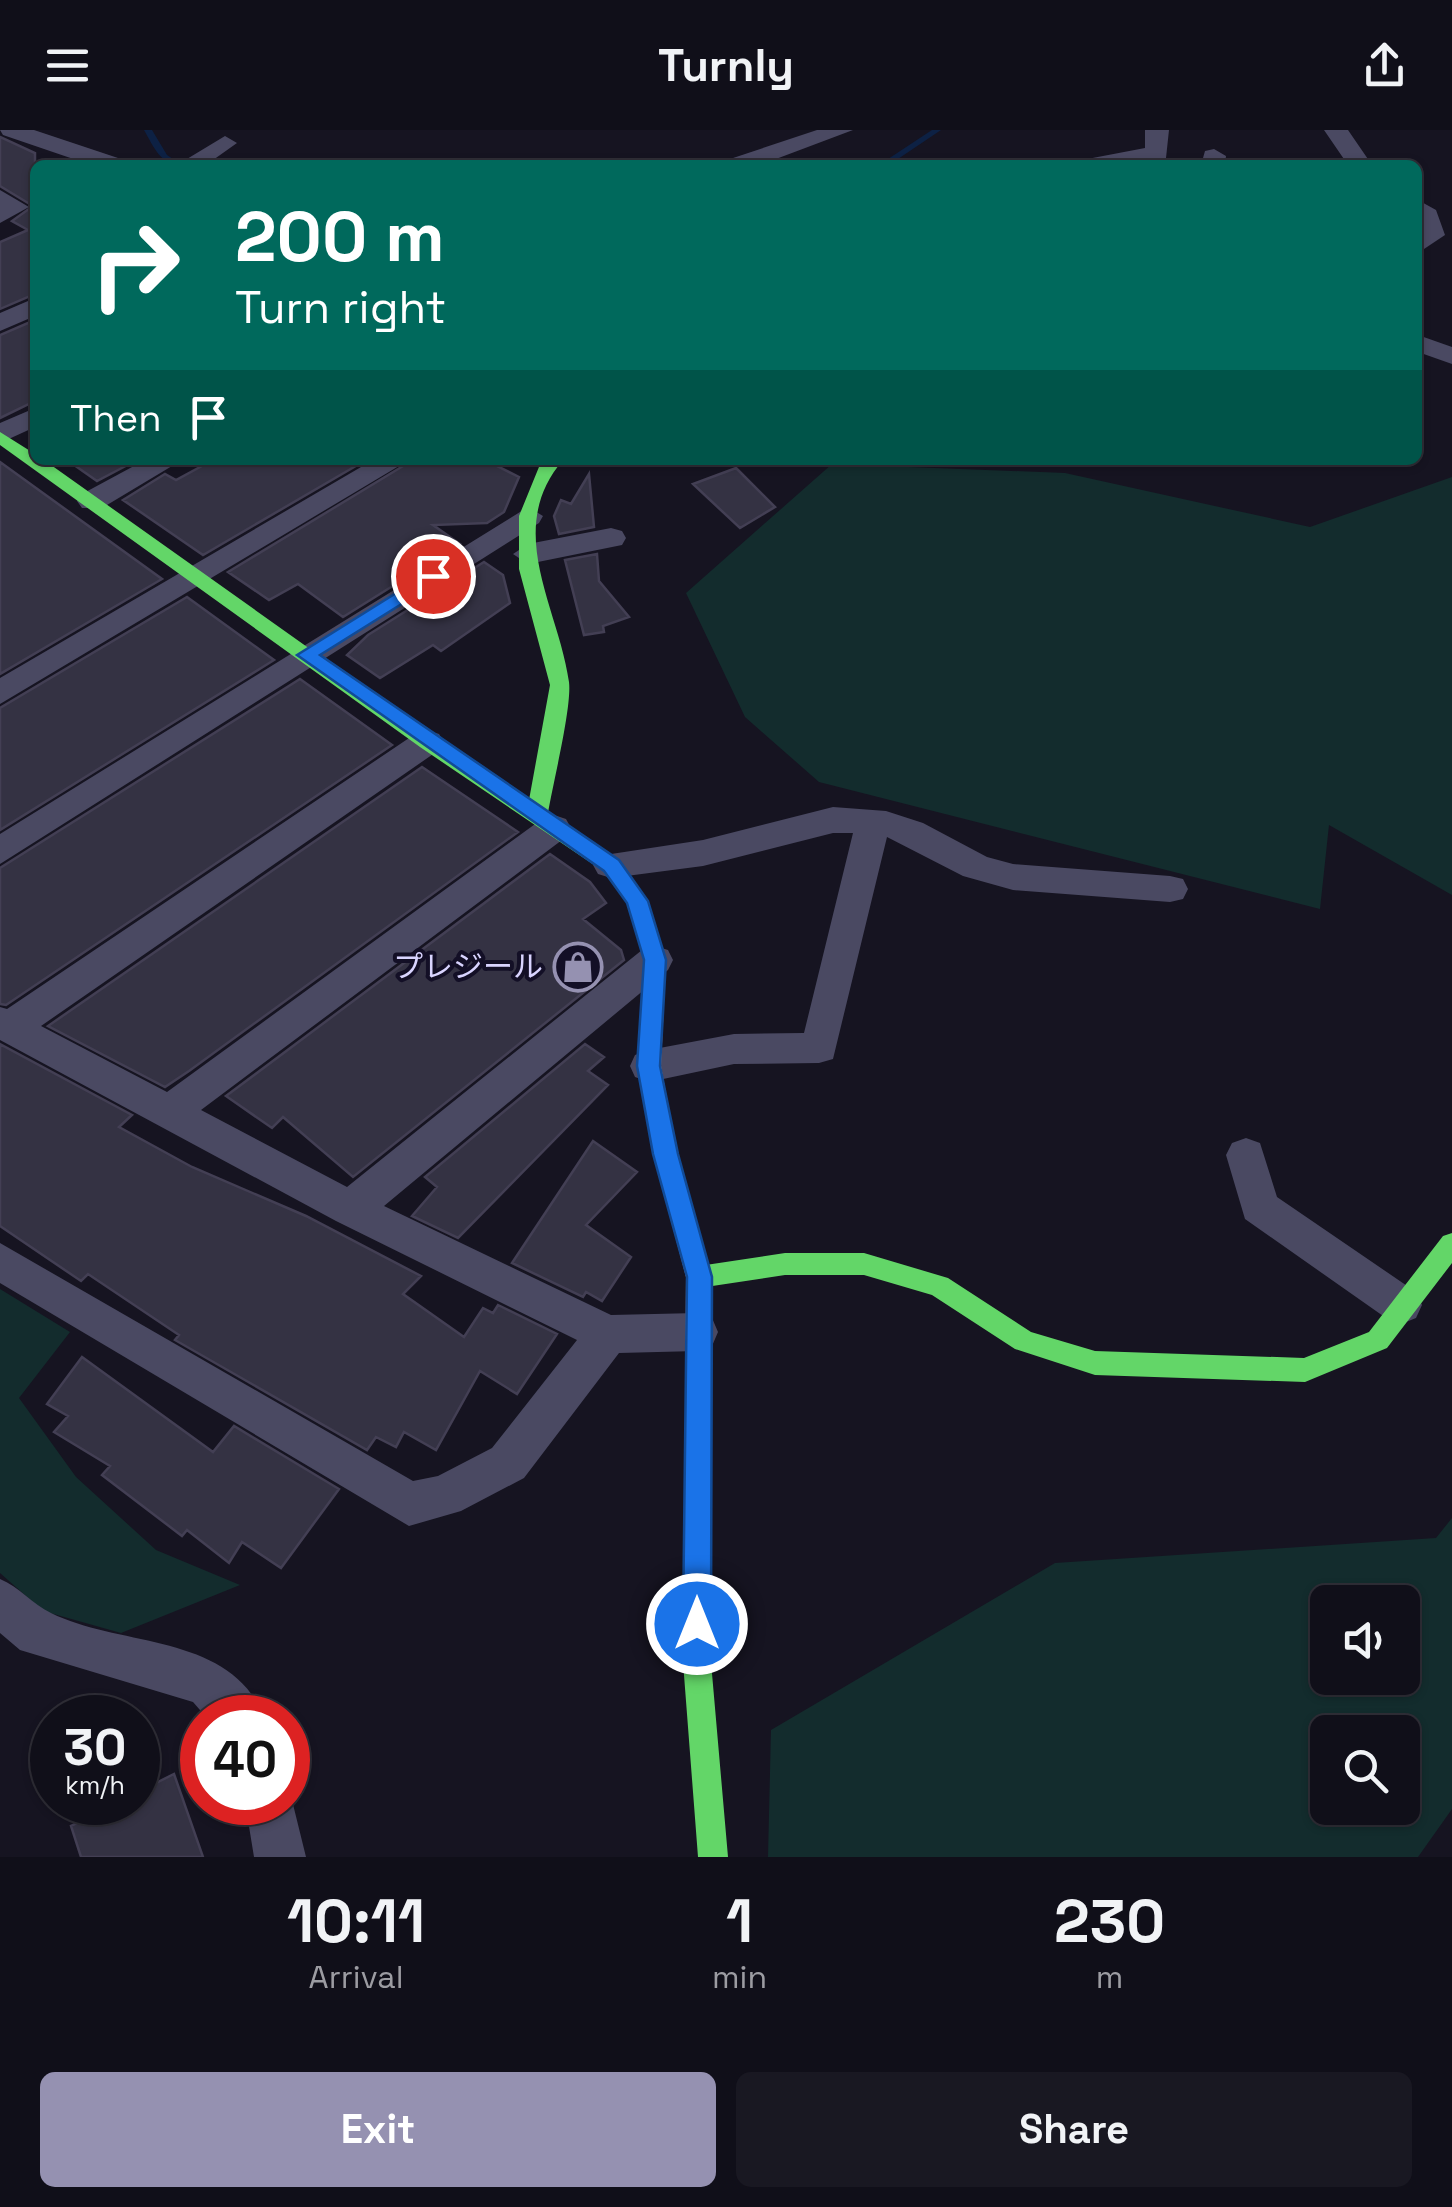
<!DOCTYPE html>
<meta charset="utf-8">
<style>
body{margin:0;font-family:"Space Grotesk","Noto Sans JP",sans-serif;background:#191822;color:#f1f3f6;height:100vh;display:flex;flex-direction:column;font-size:38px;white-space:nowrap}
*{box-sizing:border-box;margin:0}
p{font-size:32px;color:#9c9ca2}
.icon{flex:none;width:55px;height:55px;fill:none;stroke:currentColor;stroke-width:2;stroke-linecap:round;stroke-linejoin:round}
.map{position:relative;height:1727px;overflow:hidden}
.side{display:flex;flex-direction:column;background:#100f19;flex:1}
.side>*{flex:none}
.hud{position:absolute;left:30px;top:30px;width:1392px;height:305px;border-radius:15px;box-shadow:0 2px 8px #0004,0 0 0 2px #302f38;background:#00695c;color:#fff;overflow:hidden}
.tools{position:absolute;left:1310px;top:1455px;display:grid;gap:20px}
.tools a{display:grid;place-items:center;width:110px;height:110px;border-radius:15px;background:#100f19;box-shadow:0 2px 8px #0004,0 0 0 2px #302f38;font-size:50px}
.speed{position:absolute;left:30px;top:1565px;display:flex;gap:20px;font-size:50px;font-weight:700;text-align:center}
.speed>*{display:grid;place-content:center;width:130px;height:130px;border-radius:50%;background:#100f19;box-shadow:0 2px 8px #0004,0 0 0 2px #302f38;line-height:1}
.speed small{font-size:25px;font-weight:400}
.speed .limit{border:15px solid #d22;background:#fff;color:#111}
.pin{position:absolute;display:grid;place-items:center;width:85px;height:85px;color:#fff;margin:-42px;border:5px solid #fff;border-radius:50%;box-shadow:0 2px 10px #0007}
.me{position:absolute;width:110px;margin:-55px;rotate:0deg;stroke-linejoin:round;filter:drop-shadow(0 0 8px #0008)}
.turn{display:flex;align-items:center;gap:35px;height:210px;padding:0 40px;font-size:45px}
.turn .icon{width:130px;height:130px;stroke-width:2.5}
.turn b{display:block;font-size:70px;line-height:85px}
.then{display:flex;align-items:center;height:95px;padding:0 40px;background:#0003;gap:20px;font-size:38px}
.eta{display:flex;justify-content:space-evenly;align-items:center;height:170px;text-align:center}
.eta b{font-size:60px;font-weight:800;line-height:70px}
.action{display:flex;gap:20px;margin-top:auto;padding:20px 40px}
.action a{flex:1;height:115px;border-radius:15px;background:#9591b1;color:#fff;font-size:40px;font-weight:800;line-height:115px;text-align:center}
.action a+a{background:#191822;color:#f1f3f6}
header{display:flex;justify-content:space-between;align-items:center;height:130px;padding:0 40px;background:#100f19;font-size:45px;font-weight:800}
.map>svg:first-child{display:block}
</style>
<header><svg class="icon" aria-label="menu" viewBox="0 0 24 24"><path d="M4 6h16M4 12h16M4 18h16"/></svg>Turnly<svg class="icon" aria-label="share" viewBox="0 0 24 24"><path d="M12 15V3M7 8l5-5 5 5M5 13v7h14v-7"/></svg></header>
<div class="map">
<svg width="1452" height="1727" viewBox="0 0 1452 1727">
<rect width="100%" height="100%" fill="#161421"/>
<path fill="#132c2d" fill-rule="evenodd" d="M832,334L1065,343L1310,397L1452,347V765L1329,695L1320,779L819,652L745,587L686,463Z
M0,1159L70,1202L19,1268L76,1347L156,1420L240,1455L121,1503L43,1481L0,1443Z
M1452,1388V1679L1418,1727H768L771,1600L1055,1433L1436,1408ZM1328,1472H1402V1548H1328ZM1328,1602H1402V1678H1328Z"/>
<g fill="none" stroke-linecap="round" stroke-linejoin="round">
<path fill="#0d2144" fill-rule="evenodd" d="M144,0H152L167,25L182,35C160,35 154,17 144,0Z
M932,0H941L889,35H879Z"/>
</g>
<path fill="#343243" stroke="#433f54" stroke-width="2.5" d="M0,7L35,23V164L0,179V112L28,100L12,91L33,76L0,56Z
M35,190V271L0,288V205Z
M67,330H137L97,351Z
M213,330H366L203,425L123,370L165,344L176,350Z
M413,330H485L519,347L504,382L487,393L433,395L460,414L343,487L298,454L269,470L228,442Z
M0,332L162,449L0,544Z
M736,338L775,377L740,398L693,354Z
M589,344L594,397L559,404L554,386L561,370L571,374Z
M597,424L599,451L629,487L603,496L604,502L584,505L565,430Z
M484,432L503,445L510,473L441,521L433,515L380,548L347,525L368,505Z
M187,467L274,530L0,700V578Z
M300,549L392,615L6,875L0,874V738Z
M422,637L518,702L189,941L165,957L48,896Z
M550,724L590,752L606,773L583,789L621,820L624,830L353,1047L283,987L272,998L226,966Z
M0,914L132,985L119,997L192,1037L306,1086L421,1146L403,1164L464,1207L483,1178L493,1183L498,1175L557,1204L517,1264L480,1241L436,1320L404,1302L396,1317L376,1307L367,1320L175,1210L179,1205L88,1144L81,1151L0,1096Z
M585,914L604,927L588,941L608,955L458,1108L412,1086L437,1057L425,1047Z
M593,1011L637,1042L586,1095L631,1127L602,1171L586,1162L583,1167L512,1133Z
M82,1227L213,1322L234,1296L339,1359L281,1438L242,1412L229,1433L187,1400L182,1406L102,1345L110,1336L54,1302L68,1286L47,1274Z
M174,1644L203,1727H81L71,1696L79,1692L74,1672H138V1662Z"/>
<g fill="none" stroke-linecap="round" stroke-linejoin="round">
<path fill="#4a4962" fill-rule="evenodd" d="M0,0H34L124,30L127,35H91L3,5Z
M817,0H853L760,35H724L727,30Z
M1145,0H1169L1166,28L1131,35H1079L1082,30L1145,18Z
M1324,0H1348L1372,35H1348Z
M225,6L237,13L206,35H177Z
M1214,19L1226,26L1225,35H1201L1205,21Z
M0,60L29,77L0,93Z
M1418,70L1436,80L1445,105L1418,123Z
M35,168V186L0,201V183Z
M1418,205L1452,217V234L1418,222Z
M35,278V297L0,313V293Z
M145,330H182L102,378H82L77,371L82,364Z
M373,330H409L0,574V548Z
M528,377L543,386L539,393L0,734V704Z
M611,398L622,401L626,408L622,415L528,434L513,424L528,414Z
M427,600L439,604L444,612L439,620L41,896L167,962L542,689L554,685L566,689L571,698L566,707L201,980L347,1057L642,820L655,816L668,820L673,830L668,840L384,1076L611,1185L697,1183L712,1188L718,1202L712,1216L697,1221L619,1223L524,1348L461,1381L409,1396L0,1153V1113L413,1351L438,1346L492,1318L577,1210L336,1091L0,910V877L7,879L415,604Z
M833,677L886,681L923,693L987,727L1013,734L1170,746L1183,749L1188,759L1183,769L1170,772L1013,760L963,746L887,707L833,929L819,933L734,934L649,952L635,947L630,936L635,925L649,920L734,904L804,903L853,703H833L703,736L611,748L598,744L593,735L598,726L703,710Z
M1246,1008L1260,1013L1277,1067L1416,1162L1422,1175L1416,1188L1401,1194L1386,1188L1245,1089L1226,1025L1232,1013Z
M0,1449C20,1457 32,1474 51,1483C122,1518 230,1502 265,1588H207L193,1572L20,1520L0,1503Z
M288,1654L306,1727H254L245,1672H288Z"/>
<path fill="#63d668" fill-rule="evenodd" d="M0,302L35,324V330H44L434,607L529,670L550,555L519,439V386L541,332L563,330C503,400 559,478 569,552C572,577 553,653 548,683C596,715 636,734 655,793L652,799H636L627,773L603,741L420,617L0,315Z
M1452,1103V1133L1387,1218L1305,1252L1095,1245L1015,1219L932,1165L864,1145H785L699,1158L690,1155L686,1147L690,1139L699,1136L785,1123H864L948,1148L1031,1202L1095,1221L1304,1228L1369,1202L1443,1106Z
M698,1416L708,1420L712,1430L711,1532L728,1727H698L683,1532L684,1430L688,1420Z"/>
<path fill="#ff974d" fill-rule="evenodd" d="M644,785L655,793L666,830L661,936L677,1023L712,1147V1430L708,1440L698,1444L688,1440L684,1430L686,1147L653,1023L637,936L644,830L633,793Z"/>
</g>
<path fill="#1a73e8" stroke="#114b97" stroke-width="2.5" d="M433,440L440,441V450L320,525L619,730L648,771L666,830L660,936L678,1024L712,1147L711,1494L707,1504L697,1508L687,1504L683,1494L687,1147L653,1024L637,936L644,830L627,773L604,741L297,525Z"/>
<defs>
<g id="shop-ring" transform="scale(2.5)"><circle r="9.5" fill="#130f26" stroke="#9591b1" stroke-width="1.5"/><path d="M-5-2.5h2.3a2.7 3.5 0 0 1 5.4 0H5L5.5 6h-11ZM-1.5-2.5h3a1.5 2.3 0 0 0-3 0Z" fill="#9591b1"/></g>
</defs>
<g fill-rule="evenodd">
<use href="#shop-ring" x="578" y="837"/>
</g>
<g text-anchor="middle" stroke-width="8" stroke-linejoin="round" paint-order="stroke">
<g font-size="30" fill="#d9d4ff" stroke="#130f26" text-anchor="end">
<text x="543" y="847">プレジール</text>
</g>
</g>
</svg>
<div class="tools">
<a><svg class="icon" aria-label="sound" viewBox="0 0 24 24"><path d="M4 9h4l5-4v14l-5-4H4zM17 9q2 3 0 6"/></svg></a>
<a><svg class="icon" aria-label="search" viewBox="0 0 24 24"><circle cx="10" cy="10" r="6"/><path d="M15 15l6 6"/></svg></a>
</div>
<div class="speed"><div>30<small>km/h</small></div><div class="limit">40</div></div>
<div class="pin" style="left:433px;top:446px;background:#d93025"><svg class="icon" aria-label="arrive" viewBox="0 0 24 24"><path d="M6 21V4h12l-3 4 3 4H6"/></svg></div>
<svg class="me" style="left:697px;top:1494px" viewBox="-20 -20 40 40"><circle r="17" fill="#1a73e8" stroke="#fff" stroke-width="3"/><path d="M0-11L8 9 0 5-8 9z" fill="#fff"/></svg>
<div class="hud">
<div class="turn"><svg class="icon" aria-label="right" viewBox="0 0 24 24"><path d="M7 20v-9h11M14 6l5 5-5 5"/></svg><div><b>200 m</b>Turn right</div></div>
<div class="then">Then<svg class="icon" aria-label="arrive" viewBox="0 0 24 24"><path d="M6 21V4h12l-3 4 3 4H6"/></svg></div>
</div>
</div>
<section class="side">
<div class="eta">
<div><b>10:11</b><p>Arrival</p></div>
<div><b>1</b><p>min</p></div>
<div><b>230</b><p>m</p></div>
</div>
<div class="action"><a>Exit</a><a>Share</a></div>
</section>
